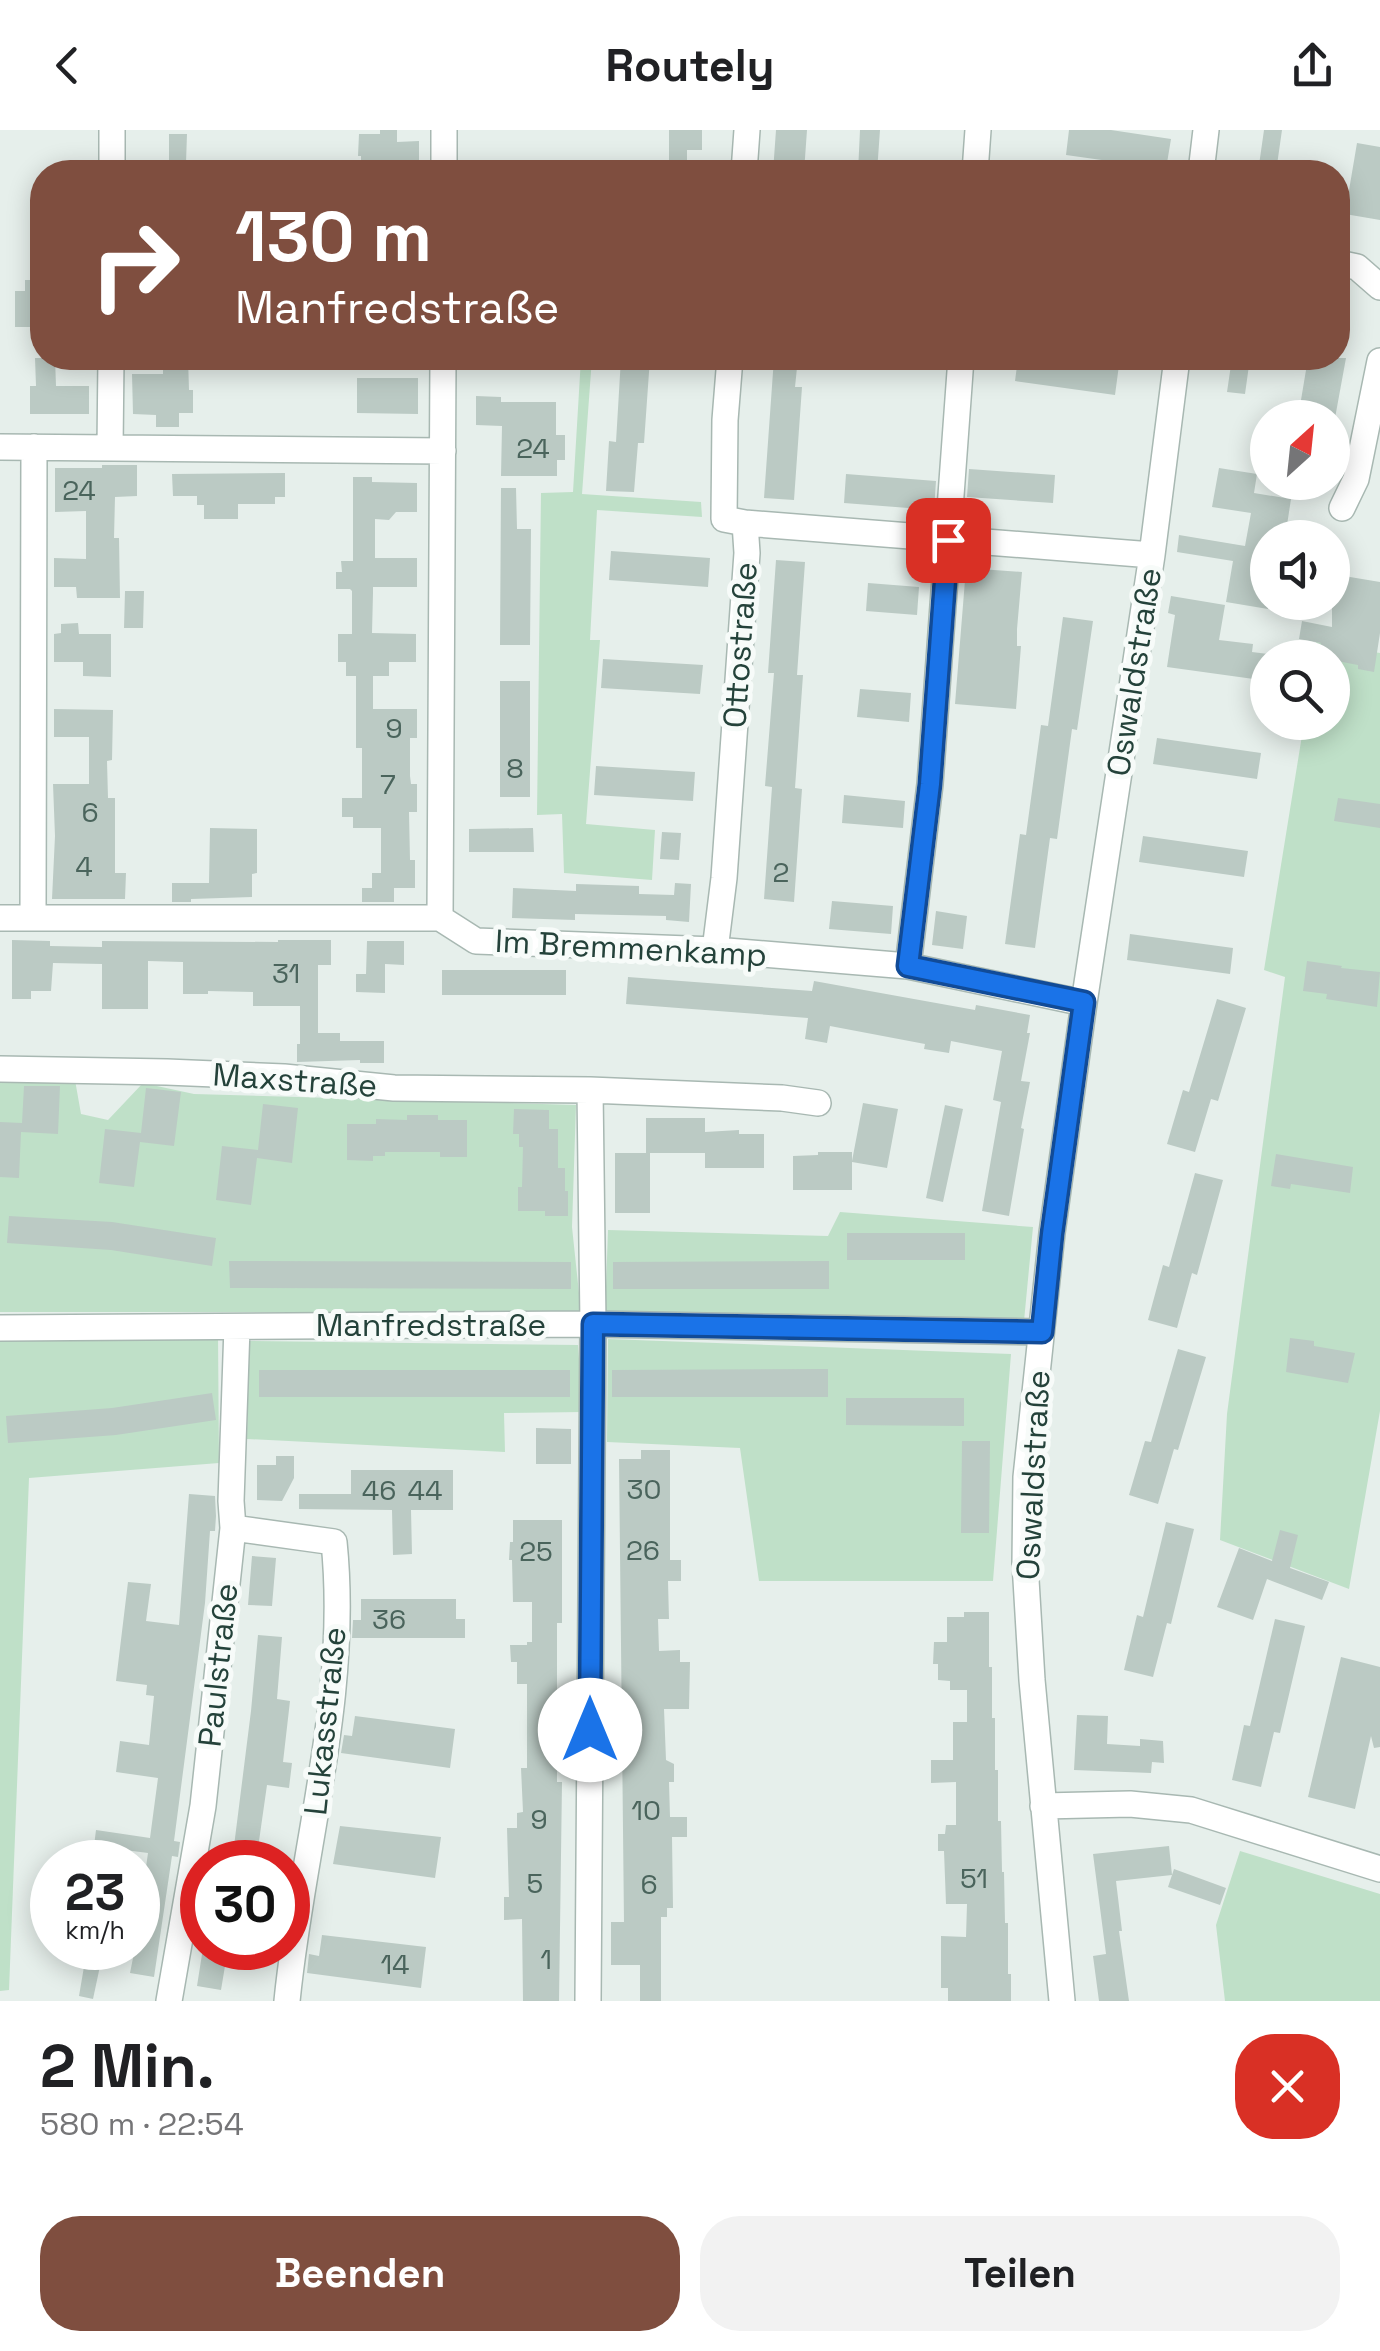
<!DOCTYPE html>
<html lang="de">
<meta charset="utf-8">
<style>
body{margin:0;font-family:"Space Grotesk",sans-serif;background:#f2f2f2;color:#202124;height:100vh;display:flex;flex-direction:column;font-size:38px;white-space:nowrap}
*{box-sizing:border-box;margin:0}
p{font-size:32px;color:#757577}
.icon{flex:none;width:55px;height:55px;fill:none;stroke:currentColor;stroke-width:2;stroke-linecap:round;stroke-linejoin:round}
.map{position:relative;height:1871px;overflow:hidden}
.details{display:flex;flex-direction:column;background:#fff;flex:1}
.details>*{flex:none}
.top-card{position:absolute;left:30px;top:30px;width:1320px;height:210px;border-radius:40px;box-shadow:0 5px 25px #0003;background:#7f4e3f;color:#fff;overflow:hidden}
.needle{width:65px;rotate:27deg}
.tools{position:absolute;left:1250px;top:270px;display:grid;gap:20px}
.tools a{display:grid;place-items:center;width:100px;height:100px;border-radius:50%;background:#fff;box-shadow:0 5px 25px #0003;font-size:50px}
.speed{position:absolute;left:30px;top:1710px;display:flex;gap:20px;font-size:50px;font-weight:700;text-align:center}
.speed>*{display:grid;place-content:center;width:130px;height:130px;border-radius:50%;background:#fff;box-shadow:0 5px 25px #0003;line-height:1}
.speed small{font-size:25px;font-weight:400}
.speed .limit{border:15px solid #d22;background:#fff;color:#111}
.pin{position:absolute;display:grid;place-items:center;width:85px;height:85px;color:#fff;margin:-42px;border-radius:20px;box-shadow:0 5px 15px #0006}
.me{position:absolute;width:110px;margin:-55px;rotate:0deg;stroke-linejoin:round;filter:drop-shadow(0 0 8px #0008)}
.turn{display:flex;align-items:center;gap:35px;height:210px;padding:0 40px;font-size:45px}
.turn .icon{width:130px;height:130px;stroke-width:2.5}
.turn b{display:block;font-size:70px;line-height:85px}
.round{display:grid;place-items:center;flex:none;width:105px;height:105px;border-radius:40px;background:#f2f2f2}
.summary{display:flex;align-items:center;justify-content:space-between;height:170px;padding:0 40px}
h1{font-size:60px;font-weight:700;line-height:75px}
.cta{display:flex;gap:20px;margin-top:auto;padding:20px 40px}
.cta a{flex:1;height:115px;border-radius:40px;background:#7f4e3f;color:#fff;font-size:40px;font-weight:700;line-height:115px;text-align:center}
.cta a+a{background:#f2f2f2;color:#202124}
header{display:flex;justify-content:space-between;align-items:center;height:130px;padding:0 40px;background:#fff;font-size:45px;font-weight:700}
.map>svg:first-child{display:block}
</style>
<header><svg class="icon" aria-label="back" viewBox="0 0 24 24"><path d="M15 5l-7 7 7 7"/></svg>Routely<svg class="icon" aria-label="share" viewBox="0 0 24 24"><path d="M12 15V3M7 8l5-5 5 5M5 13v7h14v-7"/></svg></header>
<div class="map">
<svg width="1380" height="1871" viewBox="0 0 1380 1871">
<rect width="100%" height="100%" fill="#e6efeb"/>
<path fill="#bfe0c8" d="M581,228H592L582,364L701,372L702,387L597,380L590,510H600L586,694L655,700L652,750L564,743L562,684L537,685L541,363L573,362Z
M1316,512L1380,523V1281L1349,1459L1220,1410L1227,1284L1285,847L1264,840L1304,593L1332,592V528L1314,527Z
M0,948L75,950L81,984L108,990L143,953L194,964L576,975L572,1097L581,1182H0Z
M840,1082L1033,1097L1024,1191L605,1185L608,1100L828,1106Z
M218,1204L219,1333L29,1348L9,1860L0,1861V1211Z
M608,1209L1011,1224L993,1451H759L740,1318L607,1312Z
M249,1211L578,1215L583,1282L504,1283L505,1322L247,1309Z
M1240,1721L1380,1764V1871H1225L1216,1795Z"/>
<path fill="#bbcac4" d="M380,0H397V12L419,11V40L361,42V26H358L359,4H380Z
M669,0H702V20H687V35H669Z
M776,0H807L804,42H773Z
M860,0H880L877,42H858Z
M1069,0H1111L1171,9L1166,39L1066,25Z
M1264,0H1282L1276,42H1258Z
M169,4H187L186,33L169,32Z
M1357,13L1380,17V90L1345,84Z
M25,150H42V197H15V161H25Z
M35,228H55L56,256H89V284H30V256H36Z
M163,228H188L189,260H193V283H179V297H156V285L133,284L132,244H163Z
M621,228H650L644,313H638L634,362L606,361L609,311L616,312Z
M774,228H798L795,257H802L794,370L764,368Z
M1018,228H1066L1119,235L1115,265L1015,251Z
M1232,228H1250L1245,264L1227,262Z
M1308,228H1346L1335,288H1298Z
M357,248H418V284L357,283Z
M476,266L501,267V272H556V305H565V330H557V346H501L502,296L476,295Z
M102,335H137V366L115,367L114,408H119L120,468H77L76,457H54V428L86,429V381L55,382V338H102Z
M1219,338L1257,344L1254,363L1291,369L1285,408H1268V479L1226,472L1233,431L1177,422L1179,405L1245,416L1251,383L1212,377Z
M969,339L1055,345L1053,373L967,367Z
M285,343V367H275V374H238V389H204V375H197V366H173L172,344Z
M846,344L936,351L934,380L844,373Z
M353,347H372V352L417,353V382H396L389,390L375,389V428H417V457H373V463L372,503L416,504V532H389V546H373V579H417V608H410V646L411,654H417V682H409L410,730H415V758H394V772H362V758H372V743H381V698H353V687H342V668H362V618H356V546H346V532H338V504H352V461L350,459H336V442H342L341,431H353Z
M501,358H516L517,399H531L530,515H500Z
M611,421L710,428L708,457L609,450Z
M776,430L805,432L797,545H803L795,658L802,659L794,772L764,769L772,657L765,656L774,543H768Z
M966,438L1022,442L1017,499V516H1021L1016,579L955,574Z
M1332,444L1380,452V503L1374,542L1358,539V535L1332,530V528L1319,527L1321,513L1299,509L1302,491L1332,497Z
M868,453L919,457L917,485L866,481Z
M125,461H144L143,498H124Z
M1171,466L1225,475L1219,510L1253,514L1252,522L1268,524V551L1167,537L1175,485L1168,483Z
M1063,487L1093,491L1077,600L1072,599L1057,709L1050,708L1035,818L1005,814L1020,704L1026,705L1041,595L1048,596Z
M78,493L79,504H111V547L83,546V532H54V504L61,503V494Z
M603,529L703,535L700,564L601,558Z
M500,551H530V667H500Z
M860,559L911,563L909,592L857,587Z
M54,579L113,580L112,630L107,631L108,668H115V743H126L125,769H52L55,706L53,654H89V607H54Z
M1157,608L1261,623L1257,649L1153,634Z
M596,636L695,642L693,671L594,665Z
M844,665L905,671L903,698L842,693Z
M1338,668L1380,674V698L1334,691Z
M210,698L257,699V743L252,744V767L191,769V772H172V753H209Z
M533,698L534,722H469V699Z
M662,702L681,703L679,730L660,729Z
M1143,706L1248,721L1244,747L1139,732Z
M675,753L691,754L689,792L666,790V786L575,784V790L512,788L513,758L576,761V754L639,756V764L674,765Z
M832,771L893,776L891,804L829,799Z
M936,781L967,786L963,819L932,815Z
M1130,804L1233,818L1230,844L1127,830Z
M12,810L50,811V816L102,817V811L278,812V810H331V835H318V903H340V911H384V933H360V930L297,932V914H300V876H253V862L208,861V864H183V832L148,831V879H102V834L53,833L51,861H31V869H12Z
M367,811H404V835L385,834V863L356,862V844H366Z
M1307,831L1342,836L1341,838L1380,842L1377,877L1326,869L1327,864L1303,861Z
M442,840H566V865H442Z
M628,847L812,861L814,851L975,880L976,875L1030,885L1027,903H1030L1021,951L1030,952L1021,998L1024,999L1009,1086L982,1081L1001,972L993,970L1002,921L951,911L949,923L924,919L925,914L830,896L827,913L805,909L808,888L626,874Z
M1217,869L1246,878L1218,971L1211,969L1195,1022L1167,1014L1183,960L1189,962Z
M24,956H60L58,1004L21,1002L19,1048L0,1047V992L22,993Z
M146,958L181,962L174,1016L140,1012L134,1057L99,1053L105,999L141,1003Z
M863,973L898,979L887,1038L852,1032V1060H793V1026L818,1025V1022H852V1031Z
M263,974L298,978L292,1033L257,1028L251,1075L216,1070L222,1016L258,1020Z
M945,975L963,979L943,1072L926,1068Z
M514,979L549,980V999H558V1038H565V1061H568V1086H545V1081H518V1057H522L523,1017H519V1004H513Z
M407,985H438V990H467V1027H440V1022H385V1026H373V1031L347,1030V994H376V989L407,990Z
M646,988H705V1002L739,1000V1004H764V1038H705V1023H650V1083H615V1023H646Z
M1276,1024L1353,1037L1350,1063L1291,1054L1290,1059L1271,1056Z
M1195,1043L1223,1050L1197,1145L1192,1143L1177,1198L1148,1190L1163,1135L1169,1137Z
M9,1086L112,1092L216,1108L212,1136L111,1120L7,1113Z
M847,1103H965V1130H847Z
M229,1131L571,1132V1159L230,1158Z
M829,1131V1159H613V1132Z
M1290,1208L1314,1211V1216L1355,1223L1348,1253L1286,1242Z
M1178,1219L1206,1227L1178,1320L1174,1319L1158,1374L1129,1365L1145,1311L1151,1312Z
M828,1239V1267H612V1240Z
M259,1240H570V1267H259Z
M212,1263L216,1290L116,1305L8,1313L6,1286L112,1278Z
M846,1268H964V1296L846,1295Z
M536,1298L571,1299V1334H536Z
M962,1311H990L989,1403H961Z
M641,1320H670V1430H681V1451H668L669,1489H658L659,1521L680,1520V1532H690L689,1579H664L666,1630L674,1634V1652H669L670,1687H687V1707H672L673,1778H667V1787H661V1871H640V1835H611V1792H624L619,1329H641Z
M276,1326H294V1348L282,1371L257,1370V1335H276Z
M351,1340H453V1380H411L412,1424L393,1425L392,1380L299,1379V1364H351Z
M189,1364L215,1366L216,1386L215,1401H210L205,1473L174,1711L180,1712L178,1727L172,1726L154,1847L130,1843L135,1818H138V1803L148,1744H145L148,1723L94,1716L96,1700L150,1708L158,1648L116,1642L120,1611L149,1615L154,1566L146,1565L147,1555L116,1551L128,1452L151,1454L146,1491L179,1495Z
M513,1390H562V1493H557V1652H562L559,1871H523L522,1789L504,1790V1767H509L507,1698H517V1683L523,1682L521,1638H527V1554H517V1532H511L510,1515H527V1512H532V1472H513L512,1430H509L510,1412H513Z
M1166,1392L1194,1399L1171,1494L1167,1493L1153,1547L1124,1540L1137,1485L1143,1487Z
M1280,1400L1298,1405L1290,1438L1329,1452L1322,1470L1267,1449L1253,1490L1217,1477L1239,1418L1272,1431Z
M252,1426L276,1428L272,1476L248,1475Z
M361,1469H456V1489H465V1508H352L353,1490H361Z
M964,1482H989V1537H992V1588H995V1640H998V1691H1001L1002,1742H1004L1005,1793H1008V1844H1011V1871H948V1858H941V1806L966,1807L967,1774H946L944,1721H938V1704H945L946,1695H956V1652L931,1653V1630H953V1592H967V1560H950V1551L938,1550V1534H933L934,1512H947V1487H964Z
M1275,1489L1305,1496L1280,1603L1274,1602L1261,1657L1232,1650L1244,1595L1250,1596Z
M258,1505L282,1507L277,1569L290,1571L283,1632L292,1633L289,1658L267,1655L256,1732H232L251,1581Z
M1341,1527L1380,1537V1617L1374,1618L1371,1606L1355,1679L1308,1667Z
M1077,1585L1108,1586L1107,1614L1140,1616V1609L1163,1611L1164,1633L1152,1632L1151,1643L1074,1640Z
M355,1586L455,1599L450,1638L341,1623L344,1605L352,1606Z
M340,1696L441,1707L435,1748L333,1734Z
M1169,1716L1172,1745L1174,1739L1226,1758L1220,1775L1168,1757L1172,1745L1116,1751L1122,1801H1119L1129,1871H1099L1093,1826L1106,1824L1093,1724Z
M322,1805L426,1817L421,1858L307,1843L309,1824L319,1826Z
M203,1818H245L242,1839L225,1836L221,1860L197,1856Z
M87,1819L103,1822L93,1869L79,1866Z"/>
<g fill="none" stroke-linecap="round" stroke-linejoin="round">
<g stroke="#a8b8b2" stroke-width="28">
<path id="minor" d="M112,42V0
M444,42V0
M744,42L747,0
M975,42L978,0
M1201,42L1206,0
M1338,133L1357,137L1380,157
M0,317L443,321
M110,318L111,228
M1342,378L1356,349L1380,231
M745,393L1152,425
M0,788H440L476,811L715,820L908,836L1084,873
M33,788L34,317
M440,788L443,228
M715,820L724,748L747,423L745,393L724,389L725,290L730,228
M908,836L930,654L961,228
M0,939L167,942L284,947L394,958L590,960L782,968L818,973
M0,1198L593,1194L1041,1202
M233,1398L334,1412C350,1567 302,1718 287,1871
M1043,1676L1130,1674L1191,1680L1380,1739
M169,1871L203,1676L233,1398L231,1371L237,1197
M588,1871L593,1194L590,960
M1062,1871L1032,1550L1025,1433L1026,1347L1052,1103L1084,873L1152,425L1177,228"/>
</g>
<use href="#minor" stroke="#fff" stroke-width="25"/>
</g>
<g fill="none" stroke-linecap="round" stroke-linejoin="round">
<g stroke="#114b97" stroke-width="25">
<path id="route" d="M590,1600L593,1194L1042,1202L1052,1104L1084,872L908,836L930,654L948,410"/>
</g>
<use href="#route" stroke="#1a73e8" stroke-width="18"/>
</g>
<g text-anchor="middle" stroke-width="10" stroke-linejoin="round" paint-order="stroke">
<g font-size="28" fill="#4a645c">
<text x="533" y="328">24</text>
<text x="79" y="370">24</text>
<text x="394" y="608">9</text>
<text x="515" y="648">8</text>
<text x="388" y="664">7</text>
<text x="90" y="692">6</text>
<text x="84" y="746">4</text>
<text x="781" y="752">2</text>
<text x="286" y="853">31</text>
<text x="644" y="1369">30</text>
<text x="379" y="1370">46</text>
<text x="425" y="1370">44</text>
<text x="643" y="1430">26</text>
<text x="536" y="1431">25</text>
<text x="389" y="1499">36</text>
<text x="646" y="1690">10</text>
<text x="539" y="1699">9</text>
<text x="974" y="1758">51</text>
<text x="535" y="1763">5</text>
<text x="649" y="1764">6</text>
<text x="546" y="1839">1</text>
<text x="395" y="1844">14</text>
</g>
<g font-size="32" fill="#24423a" stroke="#f7fbf9">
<text transform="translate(740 515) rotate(-86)" y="11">Ottostraße</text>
<text transform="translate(1134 542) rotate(-81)" y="11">Oswaldstraße</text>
<text transform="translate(631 818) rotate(3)" y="11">Im Bremmenkamp</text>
<text transform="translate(295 950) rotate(4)" y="11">Maxstraße</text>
<text x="431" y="1206">Manfredstraße</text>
<text transform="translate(1033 1345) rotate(-87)" y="11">Oswaldstraße</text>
<text transform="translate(218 1535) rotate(-84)" y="11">Paulstraße</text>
<text transform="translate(325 1591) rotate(-84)" y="11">Lukasstraße</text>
</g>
</g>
</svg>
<div class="tools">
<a><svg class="needle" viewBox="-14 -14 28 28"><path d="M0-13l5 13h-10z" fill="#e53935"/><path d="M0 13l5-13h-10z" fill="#757577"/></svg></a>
<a><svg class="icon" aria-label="sound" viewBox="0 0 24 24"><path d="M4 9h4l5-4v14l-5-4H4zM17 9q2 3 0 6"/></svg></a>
<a><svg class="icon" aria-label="search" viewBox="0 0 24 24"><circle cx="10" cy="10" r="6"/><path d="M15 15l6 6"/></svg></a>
</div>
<div class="speed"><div>23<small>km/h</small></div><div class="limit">30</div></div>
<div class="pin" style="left:948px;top:410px;background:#d93025"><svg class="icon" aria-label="arrive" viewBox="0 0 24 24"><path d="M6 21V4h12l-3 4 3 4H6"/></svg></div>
<svg class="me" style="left:590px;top:1600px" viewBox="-20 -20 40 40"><circle r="19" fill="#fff"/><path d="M0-13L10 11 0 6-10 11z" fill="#1a73e8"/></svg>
<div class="top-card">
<div class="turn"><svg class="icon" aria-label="right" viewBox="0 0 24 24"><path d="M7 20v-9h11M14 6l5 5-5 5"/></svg><div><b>130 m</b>Manfredstraße</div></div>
</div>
</div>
<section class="details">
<div class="summary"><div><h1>2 Min.</h1><p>580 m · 22:54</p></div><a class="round" style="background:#d93025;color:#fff"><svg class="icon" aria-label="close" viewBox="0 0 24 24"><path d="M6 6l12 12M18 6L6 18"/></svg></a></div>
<div class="cta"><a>Beenden</a><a>Teilen</a></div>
</section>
